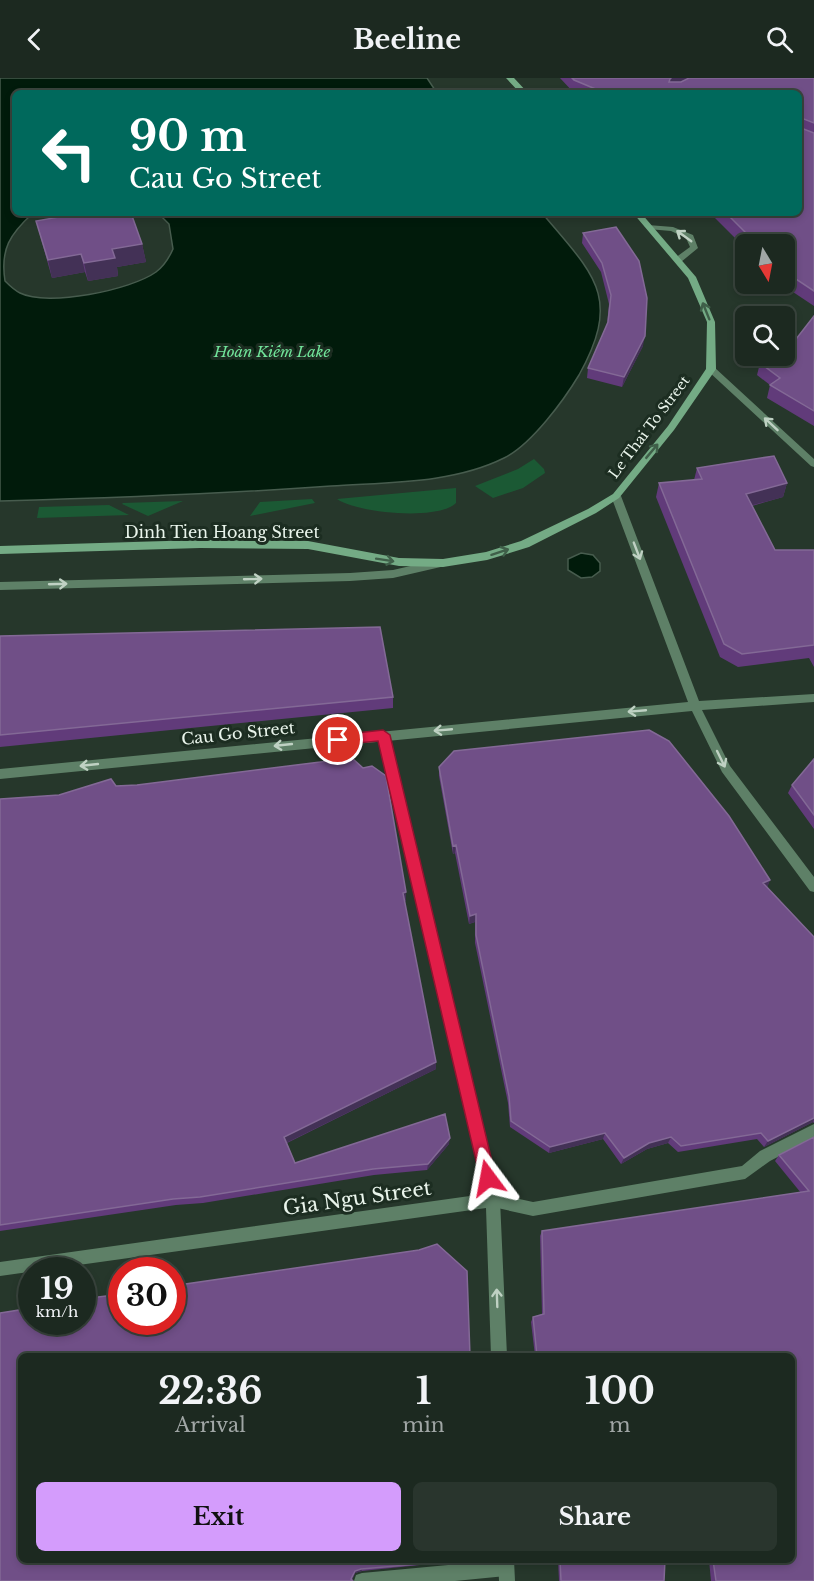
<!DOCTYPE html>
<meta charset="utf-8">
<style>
body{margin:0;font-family:"Libre Baskerville",serif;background:#29352d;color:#f1f3f6;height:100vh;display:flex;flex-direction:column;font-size:22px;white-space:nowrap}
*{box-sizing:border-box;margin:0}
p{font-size:20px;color:#a0a6a5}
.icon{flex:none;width:33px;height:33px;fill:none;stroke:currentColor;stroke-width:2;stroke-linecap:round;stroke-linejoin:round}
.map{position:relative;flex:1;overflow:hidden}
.side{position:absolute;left:18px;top:1275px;width:777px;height:210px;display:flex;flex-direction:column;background:#1c2920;border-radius:9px;box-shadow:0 3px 9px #0003,0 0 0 2px #3a453e}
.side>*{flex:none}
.banner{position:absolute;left:12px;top:12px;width:790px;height:126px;border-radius:9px;box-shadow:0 3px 9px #0003,0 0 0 2px #3a453e;background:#00695c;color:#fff;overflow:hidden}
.needle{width:39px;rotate:170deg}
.tools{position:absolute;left:735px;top:156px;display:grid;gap:12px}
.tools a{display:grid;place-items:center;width:60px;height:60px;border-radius:9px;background:#1c2920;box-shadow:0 3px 9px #0003,0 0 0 2px #3a453e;font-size:30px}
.speed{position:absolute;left:18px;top:1179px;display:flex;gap:12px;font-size:30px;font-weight:700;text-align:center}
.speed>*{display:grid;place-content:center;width:78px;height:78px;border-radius:50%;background:#1c2920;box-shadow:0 3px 9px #0003,0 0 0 2px #3a453e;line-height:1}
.speed small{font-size:15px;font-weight:400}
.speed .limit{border:9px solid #d22;background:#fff;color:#111}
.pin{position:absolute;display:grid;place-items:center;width:51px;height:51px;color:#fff;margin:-26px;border:3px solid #fff;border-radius:50%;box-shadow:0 2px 6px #0007}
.me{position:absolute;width:66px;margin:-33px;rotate:347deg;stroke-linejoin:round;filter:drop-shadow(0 0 4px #0008)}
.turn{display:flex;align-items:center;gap:21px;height:126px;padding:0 18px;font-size:27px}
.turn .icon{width:78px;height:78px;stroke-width:2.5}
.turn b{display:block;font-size:42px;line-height:51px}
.eta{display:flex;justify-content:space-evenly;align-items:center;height:102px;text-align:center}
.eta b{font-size:36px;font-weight:700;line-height:42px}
.action{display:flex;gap:12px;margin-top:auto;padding:12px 18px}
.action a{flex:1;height:69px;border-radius:9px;background:#d49cfc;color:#111;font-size:24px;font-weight:700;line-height:69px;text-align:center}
.action a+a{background:#29352d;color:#f1f3f6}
header{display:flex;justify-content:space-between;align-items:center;height:78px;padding:0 18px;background:#1c2920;font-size:27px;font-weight:700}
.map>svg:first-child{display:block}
</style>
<header><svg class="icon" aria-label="back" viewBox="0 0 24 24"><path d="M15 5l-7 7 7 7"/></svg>Beeline<svg class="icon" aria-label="search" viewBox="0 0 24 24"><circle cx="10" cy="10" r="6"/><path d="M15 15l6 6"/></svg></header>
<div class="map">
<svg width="814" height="1503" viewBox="0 0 814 1503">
<rect width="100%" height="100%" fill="#26372b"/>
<path fill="#1b5934" d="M534,381L544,391L545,395L523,410L493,420L475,408L518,391Z
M456,410V425C438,443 357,435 337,421Z
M312,421L315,425L250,438L260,424Z
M183,423L148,438L122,426L123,425Z
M109,427L129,437L37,440L39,429Z"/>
<path fill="#011b0b" stroke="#475c4e" stroke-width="1.5" d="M0,0H427L437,15H15V135H33C10,156 0,171 5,203C9,207 14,212 20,215C48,229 131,212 156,194C164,188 169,180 173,171L169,146L158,135H542C593,196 623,218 579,297C564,322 531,367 504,380C452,406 387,404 331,408C220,416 110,420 0,423Z
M581,475L593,477L600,485V493L592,499L581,500L568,492V481Z"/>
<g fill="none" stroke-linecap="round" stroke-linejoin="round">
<path fill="#5e8067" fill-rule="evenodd" d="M648,147L673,149L693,157L698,170L681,184H675V180L690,169L686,160L671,153L648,151Z
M441,481L445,482L446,485L445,488L393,500L350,503L0,512V504L350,495L393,492Z
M814,1046V1060L770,1083L745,1101L533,1138L493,1129L488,1127L486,1122L488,1117L493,1115L533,1124L742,1088L760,1073Z
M502,1482L512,1484L514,1490L512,1496L506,1498L455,1503H354L356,1497L362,1495Z"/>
<path fill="#5e8067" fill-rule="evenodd" d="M383,653L389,657L500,1122L507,1278H491L486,1130L0,1198V1184L484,1116L377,657Z
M498,1482H514L515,1503H499Z"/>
<path fill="#5e8067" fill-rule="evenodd" d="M711,288L714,289L814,381V389L811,388L708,293L706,291Z
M616,415L621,418L699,623L814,616V624L702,632L730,688L814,799V814L810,813L722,694L692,633L0,701V691L688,624L611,418Z"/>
<path fill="#74ab85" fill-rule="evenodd" d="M506,0H514L528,15H520Z
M633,135H641L696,199L715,244L716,291L674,352L619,420L596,435L529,469L487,482L443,489L399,488L308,471L200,470L0,476V468L200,462L308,463L399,480L443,481L486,474L521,463L588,431L613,416L668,348L706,291L707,244L688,200Z"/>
</g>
<path fill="#613b7a" d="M560,0H814V228L781,206H784V166H746V171L710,135H800V15H574Z
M56,135H131L142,166L146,184L117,189L118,198L88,203L85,194L52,200L36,143L58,139Z
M616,149L643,268L622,309L587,300L588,290L607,246L609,226L601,194L582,165L583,155Z
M814,238V348L767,320L770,307L757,297L760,285L786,274Z
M697,390L787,405L783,419L752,428L775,472H814V589L809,580L738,589L720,579L656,419L659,405L694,402Z
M0,558L393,619V630L0,669Z
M814,681V751L788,715L792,707Z
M439,689L770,802L767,809L814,859V1045L813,1044L764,1069L757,1061L678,1074L668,1065L647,1071L621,1086L603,1061L549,1075L510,1049L508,1025L475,865V844L469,846L455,775L453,776L439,698Z
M116,708L406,823H404L436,984V991L287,1065L295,1085L449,1066L427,1092L374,1097L203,1125L176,1127L0,1153V721L59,717Z
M814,1059V1503H711L709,1482H792V1278H535L531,1244L533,1239L542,1236L540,1158L542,1153L801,1115L775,1083L779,1077Z
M437,1166L467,1193L470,1278H21V1482H428L430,1485V1486L362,1493L355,1495L352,1502L353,1503H0V1235L32,1230V1244H82V1221L122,1216V1244H172V1208L419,1172Z
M558,1482H665L664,1503H559Z"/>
<path fill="#433156" d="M671,0H689L668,13L670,1Z
M142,166L146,184L117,189L118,198L88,203L84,185L112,171Z
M81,176L85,194L52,200L48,182Z
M645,258L643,268L622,309L624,299Z
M787,405L783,419L742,430L746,416Z
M456,767L455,775L453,776V768Z
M770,802L767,810L763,805Z
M406,814V823L403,824V815Z
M476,836L475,844L469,846L470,838Z
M436,984V991L286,1065L284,1059Z
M814,1040L813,1044L764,1069L768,1063Z
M605,1055L603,1061L549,1075L550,1069Z
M671,1059L668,1065L647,1071L621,1086L624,1080L649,1065Z
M450,1060L449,1066L427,1092L428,1086Z
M361,1491L362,1493L355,1495L352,1502L351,1501L355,1493Z"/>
<path fill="#704f87" stroke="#836996" stroke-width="1.5" d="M572,0H671L670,1L669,4H681L689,0H814V45L804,41L801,43V50L814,55V213L784,193V166H757L726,135H800V15H605L574,2Z
M57,135H131L142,166L112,171L115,180L84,185L81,176L48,182L36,143L59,139Z
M616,149L639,183L647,220L645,258L624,299L588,290L608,244L611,217L602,185L583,155Z
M814,238V333L770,307L780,300L760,285L777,278H784V274H786Z
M774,378L787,405L746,416L775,472H814V567L742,576L724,566L659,405L702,401L697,390Z
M380,549L393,619L0,657V558Z
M649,652L669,663L729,738L770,802L763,805L814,859V1040L768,1063L761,1055L681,1068L671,1059L649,1065L624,1080L605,1055L550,1069L511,1043L509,1018L476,857V836L470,838L456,767L453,768L439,689L454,673Z
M352,680L363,690L372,688L386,698L406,814L403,815L436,984L284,1059L295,1085L445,1036L450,1060L428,1086L373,1091L200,1119L173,1121L0,1147V721L59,717L111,701L116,708L137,707Z
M814,681V737L792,707Z
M814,1059V1503H716L713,1482H792V1278H537L533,1239L544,1236L542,1153L809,1113L779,1077Z
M437,1166L467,1193L470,1278H21V1482H428L430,1485L361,1491L355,1493L351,1501L353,1503H0V1235L32,1230V1244H82V1221L122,1216V1244H172V1208L419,1172Z
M560,1482H665L664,1503H561Z"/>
<defs><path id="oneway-shaft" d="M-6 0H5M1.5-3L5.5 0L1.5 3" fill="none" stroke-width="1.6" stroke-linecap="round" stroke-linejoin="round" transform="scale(1.5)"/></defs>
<g stroke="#bfd1c3">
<use href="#oneway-shaft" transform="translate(684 158) rotate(-144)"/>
<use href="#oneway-shaft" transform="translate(771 346) rotate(-137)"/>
<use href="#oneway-shaft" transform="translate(637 473) rotate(69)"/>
<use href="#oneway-shaft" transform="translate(253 501) rotate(-2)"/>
<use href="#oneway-shaft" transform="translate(58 506) rotate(-2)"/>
<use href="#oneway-shaft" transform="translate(637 633) rotate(175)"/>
<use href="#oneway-shaft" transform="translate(443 652) rotate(175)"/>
<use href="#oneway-shaft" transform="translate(283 667) rotate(174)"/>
<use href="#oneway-shaft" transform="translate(721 681) rotate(64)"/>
<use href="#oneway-shaft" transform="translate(89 687) rotate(174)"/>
<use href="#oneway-shaft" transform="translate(497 1220) rotate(-92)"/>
</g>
<g stroke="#3f5f49">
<use href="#oneway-shaft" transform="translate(706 233) rotate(-112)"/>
<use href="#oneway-shaft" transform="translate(652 373) rotate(-50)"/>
<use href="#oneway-shaft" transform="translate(500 474) rotate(-18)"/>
<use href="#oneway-shaft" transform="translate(385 482) rotate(9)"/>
</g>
<path fill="#e11d48" stroke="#92132f" stroke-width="1.5" d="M383,652L390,657L496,1100L494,1105L488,1108L482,1105L480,1100L378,663L338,667L332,662L338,657Z"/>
<g text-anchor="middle" stroke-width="6" stroke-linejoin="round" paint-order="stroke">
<g font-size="14" fill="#e9f4eb" stroke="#1c2d21">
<text transform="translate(649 349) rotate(-53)" y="5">Le Thai To Street</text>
</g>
<g font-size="15" font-style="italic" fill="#71e49a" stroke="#1c2d21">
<text x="272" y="279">Hoàn Kiếm Lake</text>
</g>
<g font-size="16" fill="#e9f4eb" stroke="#1c2d21">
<text x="222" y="460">Dinh Tien Hoang Street</text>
<text transform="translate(238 655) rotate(-6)" y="6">Cau Go Street</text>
</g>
<g font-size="20" fill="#e9f4eb" stroke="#1c2d21">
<text transform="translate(357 1120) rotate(-8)" y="7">Gia Ngu Street</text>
</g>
</g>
</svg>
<div class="tools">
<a><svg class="needle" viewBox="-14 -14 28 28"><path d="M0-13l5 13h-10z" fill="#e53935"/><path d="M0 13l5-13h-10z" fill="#a0a6a5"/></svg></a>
<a><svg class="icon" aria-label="search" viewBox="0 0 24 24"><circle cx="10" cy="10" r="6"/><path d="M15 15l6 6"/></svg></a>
</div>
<div class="speed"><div>19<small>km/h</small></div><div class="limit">30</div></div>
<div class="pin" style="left:338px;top:662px;background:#d93025"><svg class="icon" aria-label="arrive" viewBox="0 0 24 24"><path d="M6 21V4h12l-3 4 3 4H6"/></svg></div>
<svg class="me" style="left:488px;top:1100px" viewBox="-20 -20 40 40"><path d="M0-17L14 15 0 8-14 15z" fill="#e11d48" stroke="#fff" stroke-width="4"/></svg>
<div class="banner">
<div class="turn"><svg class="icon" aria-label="left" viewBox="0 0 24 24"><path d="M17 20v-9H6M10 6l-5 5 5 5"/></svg><div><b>90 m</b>Cau Go Street</div></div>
</div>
<section class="side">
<div class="eta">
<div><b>22:36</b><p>Arrival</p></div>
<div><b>1</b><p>min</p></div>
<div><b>100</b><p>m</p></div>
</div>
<div class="action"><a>Exit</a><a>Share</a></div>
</section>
</div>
